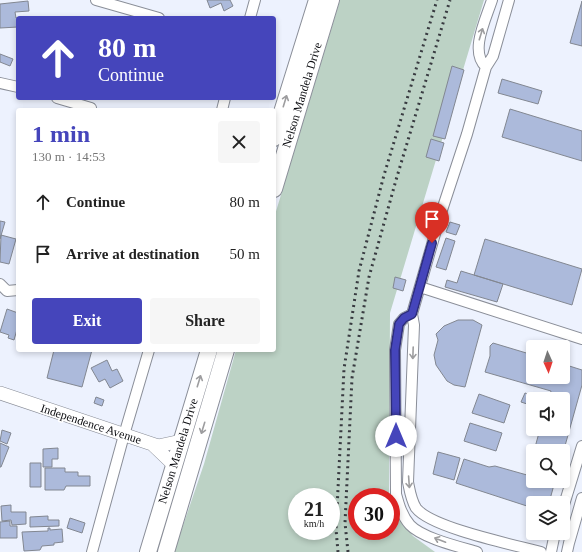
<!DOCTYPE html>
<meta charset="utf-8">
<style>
body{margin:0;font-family:Georgia,serif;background:#f6f6f6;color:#222;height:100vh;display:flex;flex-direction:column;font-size:15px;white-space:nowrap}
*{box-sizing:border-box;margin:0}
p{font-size:13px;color:#767676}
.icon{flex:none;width:22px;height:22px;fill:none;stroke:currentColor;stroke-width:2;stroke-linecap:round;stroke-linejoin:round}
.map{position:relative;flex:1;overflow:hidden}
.panel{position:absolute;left:16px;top:108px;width:260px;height:244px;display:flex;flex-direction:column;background:#fff;border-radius:4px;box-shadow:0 2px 6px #0003}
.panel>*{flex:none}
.guide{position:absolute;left:16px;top:16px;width:260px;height:84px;border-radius:4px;box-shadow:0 2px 6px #0003;background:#4545bb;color:#fff;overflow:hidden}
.needle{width:26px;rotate:177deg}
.fabs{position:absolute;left:526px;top:340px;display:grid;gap:8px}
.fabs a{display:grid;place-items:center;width:44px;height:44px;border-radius:4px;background:#fff;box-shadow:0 2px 6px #0003;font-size:20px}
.speed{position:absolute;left:288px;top:488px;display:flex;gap:8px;font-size:20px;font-weight:700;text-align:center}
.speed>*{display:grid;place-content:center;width:52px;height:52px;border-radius:50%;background:#fff;box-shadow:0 2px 6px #0003;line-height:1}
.speed small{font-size:10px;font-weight:400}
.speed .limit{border:6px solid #d22;background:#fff;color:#111}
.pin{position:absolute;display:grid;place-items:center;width:34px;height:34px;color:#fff;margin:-41px -17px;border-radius:50% 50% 50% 0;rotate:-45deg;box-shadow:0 0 4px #0007}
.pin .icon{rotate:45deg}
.me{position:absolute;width:44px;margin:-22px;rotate:0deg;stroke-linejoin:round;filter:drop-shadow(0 0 3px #0008)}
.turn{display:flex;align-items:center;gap:14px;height:84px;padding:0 16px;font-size:18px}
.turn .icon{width:52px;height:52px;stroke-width:2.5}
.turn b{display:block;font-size:28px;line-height:34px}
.round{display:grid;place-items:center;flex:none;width:42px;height:42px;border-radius:4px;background:#f6f6f6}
.headline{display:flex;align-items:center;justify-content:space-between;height:68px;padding:0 16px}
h1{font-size:24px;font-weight:700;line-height:30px;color:#4545bb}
.cta{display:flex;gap:8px;margin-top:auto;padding:8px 16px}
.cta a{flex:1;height:46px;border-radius:4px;background:#4545bb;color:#fff;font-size:16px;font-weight:700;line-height:46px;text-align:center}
.cta a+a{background:#f6f6f6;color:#222}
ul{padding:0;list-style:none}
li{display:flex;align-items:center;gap:12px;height:52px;padding:0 16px}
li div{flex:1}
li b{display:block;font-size:15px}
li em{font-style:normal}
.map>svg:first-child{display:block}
</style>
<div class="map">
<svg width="582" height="552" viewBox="0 0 582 552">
<rect width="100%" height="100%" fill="#edf2fe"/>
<path fill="#bcd2c5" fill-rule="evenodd" d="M340,0H484L390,313L389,497H357V531H391V508L413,536L435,552H174L204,464L236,350H274V218ZM297,497H331V531H297Z"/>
<path fill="#acbadb" stroke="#828791" d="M207,0H230L233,6L224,11L221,3L210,8Z
M28,1L29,11L15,12L16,18L22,17L18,18V27L0,28V4Z
M582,1V46L570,43Z
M0,54L13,59L10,66L0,62Z
M452,66L464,70L445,139L433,136Z
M502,79L542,91L538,104L498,93Z
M510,109L582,131V161L502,137Z
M431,139L444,143L439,161L426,157Z
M0,221L5,222L0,239Z
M450,222L460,225L456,235L446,232Z
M1,235L16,239L9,264L0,262Z
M446,238L455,241L446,270L436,267Z
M485,239L582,269L572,305L474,275Z
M461,271L503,284L497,302L445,287L447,280L457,283Z
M395,277L406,280L403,291L393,288Z
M7,309L18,313V326L14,340L8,338L9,335L0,332Z
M458,320H473L482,325L465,387L454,385L447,381L436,365L434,355L438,340L436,334L444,326Z
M493,343L533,355V377H563V364L582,370V385L563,453V451H534L540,429H563V399H549L551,391L485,372L490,356V346Z
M54,350H92L82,387L47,378Z
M107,360L112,371L117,369L123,381L110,388L105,379L99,382L91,368Z
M525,393L540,398V399H533V406L521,402Z
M479,394L510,405L504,423L472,413Z
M96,397L104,400L102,406L94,403Z
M470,423L502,433L496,451L464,441Z
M2,430L11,433L7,444L0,441Z
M0,443L9,447L1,467H0Z
M58,448V459H52V467H43V449Z
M438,452L460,458L454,480L433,474Z
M533,454V481H555L549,503H533V508L456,483L464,459L489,467L495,466L527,475Z
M30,463H41V487H30Z
M45,468H65V472H78V476H90V486H66L64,490H45Z
M11,505V512H26V524L12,525L11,520L2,521L1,506Z
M48,516V520H59V526L30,527V517Z
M70,518L85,523L82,533L67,528Z
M10,521V526H17V538H0V522Z
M48,528H50V530L62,529L63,542L54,543V545L42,546L40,550L24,551L22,532L48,531Z"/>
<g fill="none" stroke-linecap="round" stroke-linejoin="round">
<g stroke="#8a8e98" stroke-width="12">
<path id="minor" d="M96,0L159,18
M250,18L255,0
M486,67C469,52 486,19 492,0
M0,83L18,87
M57,98L91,108
M222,110L225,98
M0,284L7,291L18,290
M420,287L582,339
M412,314L414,325L408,482C410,492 411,500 416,508C431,528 515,545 541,552
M412,314L441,213L467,134L486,67L493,56L509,0
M412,314L404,318L399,324L395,350L396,494C399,505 402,516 410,525C422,538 460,547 477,552
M563,508L582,446
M92,552L124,435L149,350
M551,552L555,533
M567,552L569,543L582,498"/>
</g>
<g stroke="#8a8e98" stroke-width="14">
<path id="tertiary" d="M0,393L158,446L181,441
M152,444L175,466"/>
</g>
<g stroke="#8a8e98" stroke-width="18">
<path id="primary" d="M274,138L317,0
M274,189L331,0
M148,552L209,350
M166,552L226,350"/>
</g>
<use href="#minor" stroke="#fff" stroke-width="10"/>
<use href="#tertiary" stroke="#fff" stroke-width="13"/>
<use href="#primary" stroke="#fff" stroke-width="16"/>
<path stroke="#383a40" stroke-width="3" stroke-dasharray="2 4" stroke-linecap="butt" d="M338,552L336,529L344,369L359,271L384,175L437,0
M348,552L345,523L352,378L369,277L396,180L450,0"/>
</g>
<defs><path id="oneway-shaft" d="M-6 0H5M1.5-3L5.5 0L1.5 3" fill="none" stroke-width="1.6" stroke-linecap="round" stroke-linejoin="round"/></defs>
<g stroke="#9d9d9f">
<use href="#oneway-shaft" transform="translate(481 34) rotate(-73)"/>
<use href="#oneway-shaft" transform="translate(285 101) rotate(-73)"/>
<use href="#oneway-shaft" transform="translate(413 353) rotate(92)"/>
<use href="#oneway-shaft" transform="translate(199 381) rotate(-73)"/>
<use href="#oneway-shaft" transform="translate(203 428) rotate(107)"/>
<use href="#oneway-shaft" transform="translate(409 482) rotate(86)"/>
<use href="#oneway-shaft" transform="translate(440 540) rotate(-159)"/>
</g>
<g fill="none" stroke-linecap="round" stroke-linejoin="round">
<g stroke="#2d2d7a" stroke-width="10">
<path id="route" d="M396,436L395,350L399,324L404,318L412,314L432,243"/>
</g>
<use href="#route" stroke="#4545bb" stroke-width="7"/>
</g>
<g text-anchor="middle" stroke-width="3" stroke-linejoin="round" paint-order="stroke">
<g font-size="12" fill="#0a0b0f" stroke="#fff">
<text transform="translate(302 95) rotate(-73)" y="4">Nelson Mandela Drive</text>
<text transform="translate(91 424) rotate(18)" y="4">Independence Avenue</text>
<text transform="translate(178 451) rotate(-73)" y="4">Nelson Mandela Drive</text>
</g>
</g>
</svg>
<div class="fabs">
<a><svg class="needle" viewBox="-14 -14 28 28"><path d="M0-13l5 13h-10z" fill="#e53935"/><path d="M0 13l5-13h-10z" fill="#767676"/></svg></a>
<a><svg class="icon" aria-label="sound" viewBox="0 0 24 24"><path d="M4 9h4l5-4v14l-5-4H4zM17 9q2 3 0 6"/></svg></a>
<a><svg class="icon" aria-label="search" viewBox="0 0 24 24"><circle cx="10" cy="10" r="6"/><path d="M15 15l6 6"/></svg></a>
<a><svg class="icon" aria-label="layers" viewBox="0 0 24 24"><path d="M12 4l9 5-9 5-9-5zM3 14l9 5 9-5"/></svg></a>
</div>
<div class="speed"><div>21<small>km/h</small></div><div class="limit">30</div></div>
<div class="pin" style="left:432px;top:243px;background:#d93025"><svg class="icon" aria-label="arrive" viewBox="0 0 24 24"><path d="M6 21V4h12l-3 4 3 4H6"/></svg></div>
<svg class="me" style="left:396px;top:436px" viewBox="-20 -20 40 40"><circle r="19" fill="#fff"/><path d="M0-13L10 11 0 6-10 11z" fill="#4545bb"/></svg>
<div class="guide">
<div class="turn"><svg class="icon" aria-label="ahead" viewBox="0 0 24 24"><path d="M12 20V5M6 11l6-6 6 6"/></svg><div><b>80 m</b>Continue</div></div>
</div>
<section class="panel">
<div class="headline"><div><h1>1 min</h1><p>130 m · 14:53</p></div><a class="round"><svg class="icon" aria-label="close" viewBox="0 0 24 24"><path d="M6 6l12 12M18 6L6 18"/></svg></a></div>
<ul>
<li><svg class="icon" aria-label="ahead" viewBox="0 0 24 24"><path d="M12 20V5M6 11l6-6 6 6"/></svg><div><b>Continue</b></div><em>80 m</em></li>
<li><svg class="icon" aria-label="arrive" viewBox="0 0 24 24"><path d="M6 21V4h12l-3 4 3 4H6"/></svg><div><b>Arrive at destination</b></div><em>50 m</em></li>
</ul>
<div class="cta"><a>Exit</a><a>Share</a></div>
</section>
</div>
